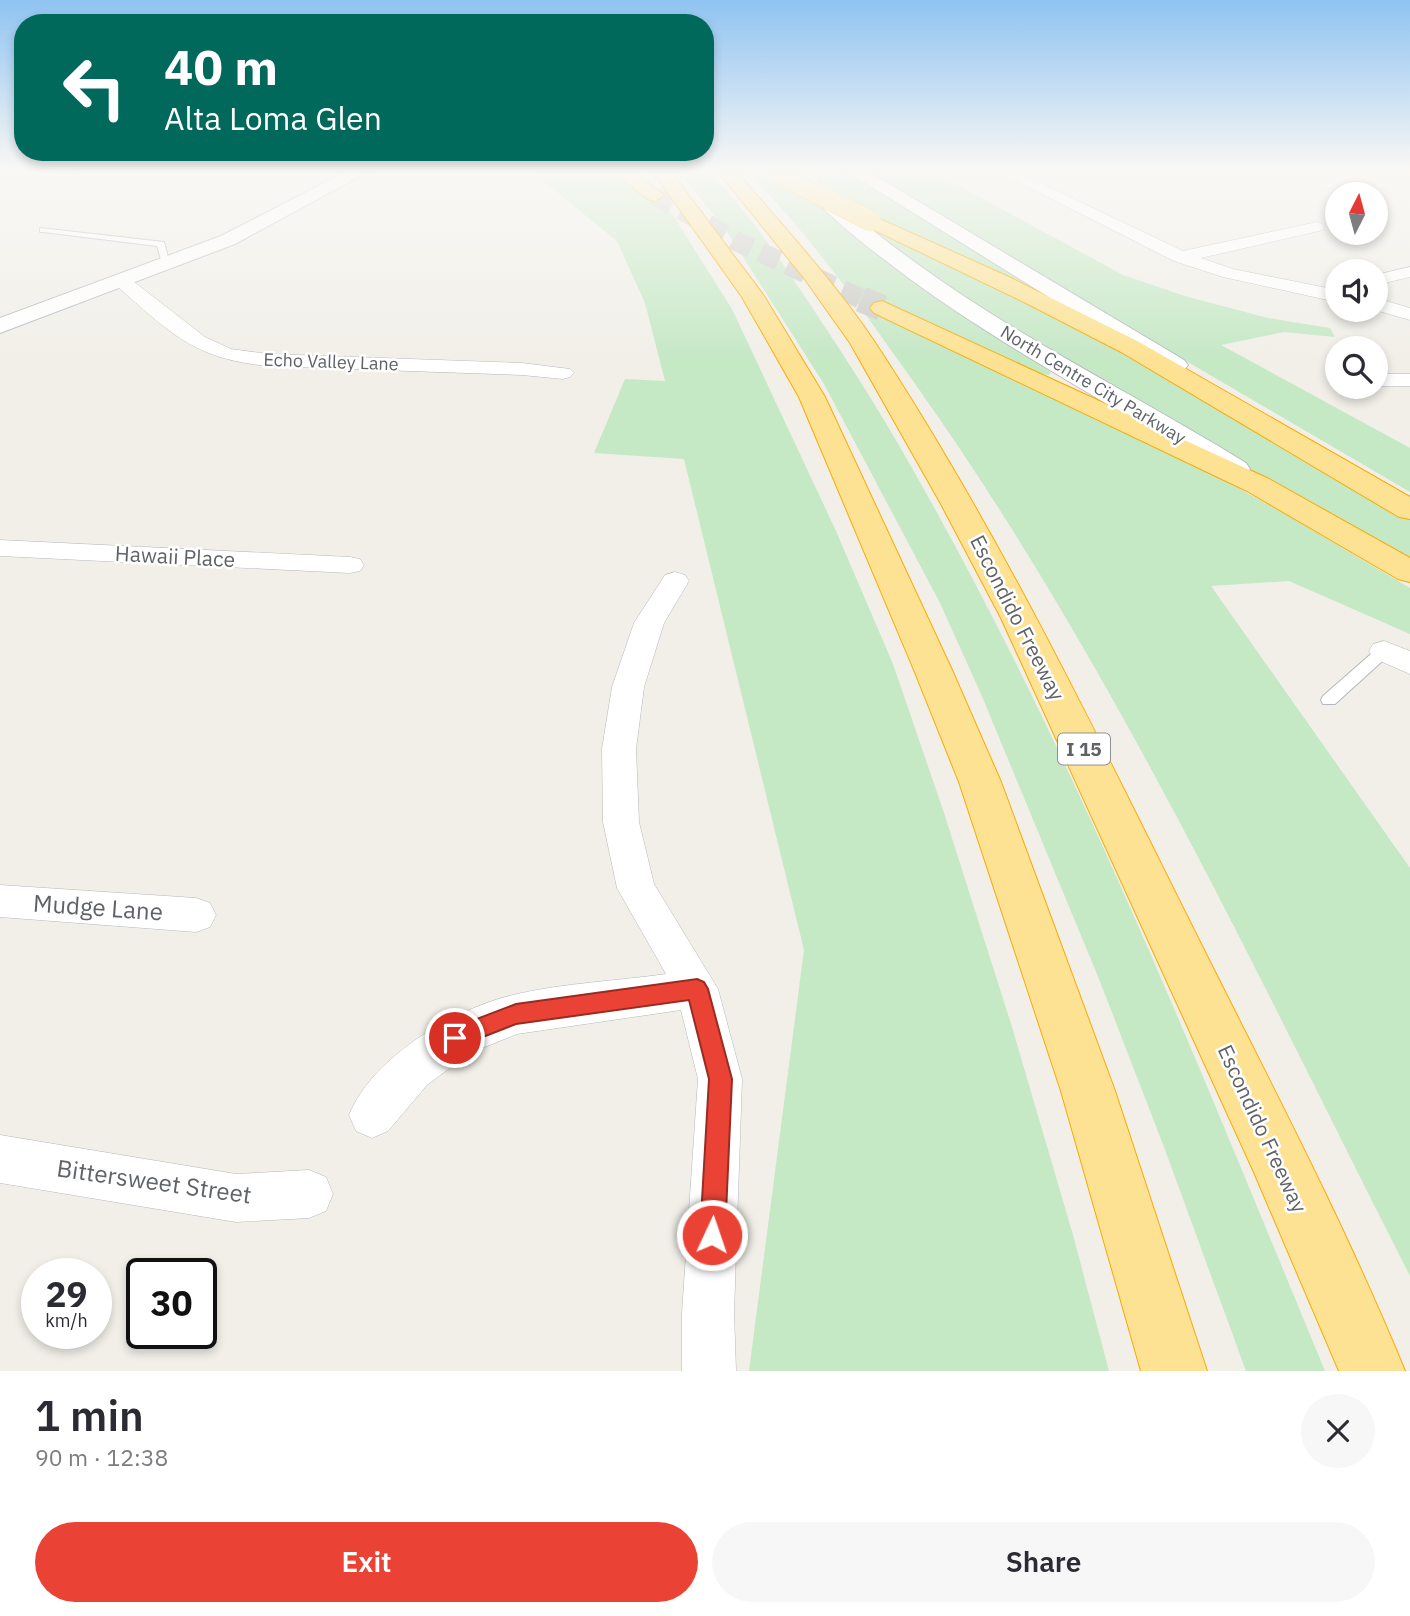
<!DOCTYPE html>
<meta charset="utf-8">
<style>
body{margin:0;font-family:"IBM Plex Sans",sans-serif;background:#f7f7f7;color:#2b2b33;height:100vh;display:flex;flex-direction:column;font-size:26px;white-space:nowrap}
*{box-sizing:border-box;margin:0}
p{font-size:23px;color:#7c7c81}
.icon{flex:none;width:38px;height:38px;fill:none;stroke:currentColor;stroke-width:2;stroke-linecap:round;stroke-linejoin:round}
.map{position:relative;height:1371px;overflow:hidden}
.sheet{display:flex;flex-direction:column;background:#fff;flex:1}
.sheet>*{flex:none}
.hud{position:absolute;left:14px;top:14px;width:700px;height:147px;border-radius:28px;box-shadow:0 4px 10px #0003;background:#00695c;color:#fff;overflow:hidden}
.needle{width:46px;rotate:6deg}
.fabs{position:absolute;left:1325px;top:182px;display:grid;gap:14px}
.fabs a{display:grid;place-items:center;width:63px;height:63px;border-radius:50%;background:#fff;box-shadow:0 4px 10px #0003;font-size:35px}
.speed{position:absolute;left:21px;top:1258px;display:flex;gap:14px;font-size:35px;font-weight:700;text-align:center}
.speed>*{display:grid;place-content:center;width:91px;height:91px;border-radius:50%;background:#fff;box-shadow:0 4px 10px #0003;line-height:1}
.speed small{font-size:18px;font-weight:400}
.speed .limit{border:4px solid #111;border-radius:10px;background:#fff;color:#111}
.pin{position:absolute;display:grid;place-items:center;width:60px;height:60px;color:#fff;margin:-30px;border:4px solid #fff;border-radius:50%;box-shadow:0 2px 7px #0007}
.me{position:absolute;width:77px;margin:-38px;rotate:3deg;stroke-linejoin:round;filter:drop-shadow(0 0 5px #0008)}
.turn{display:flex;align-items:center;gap:24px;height:147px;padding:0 35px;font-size:32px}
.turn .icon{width:91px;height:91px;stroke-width:2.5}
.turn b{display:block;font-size:49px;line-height:60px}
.round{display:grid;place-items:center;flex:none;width:74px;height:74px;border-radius:37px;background:#f7f7f7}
.headline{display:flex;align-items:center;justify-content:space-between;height:119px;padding:0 35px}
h1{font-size:42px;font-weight:600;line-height:52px}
.cta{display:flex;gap:14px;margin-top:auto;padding:14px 35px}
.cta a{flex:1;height:80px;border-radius:42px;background:#ea4335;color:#fff;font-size:28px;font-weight:600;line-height:80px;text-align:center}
.cta a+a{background:#f7f7f7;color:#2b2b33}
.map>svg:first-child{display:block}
</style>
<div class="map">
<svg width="1410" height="1371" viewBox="0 0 1410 1371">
<rect width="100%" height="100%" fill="#f1efe8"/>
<path fill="#c5e8c5" d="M528,169H606L647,197L659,193L732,309L836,531L893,664L944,813L1012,1027L1073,1235L1109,1371H749L804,950L684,459L594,453L625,379L665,381L645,303L617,241Z
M676,169H707C751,215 786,268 821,321C857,375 890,428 921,484C1080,766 1201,1072 1325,1371H1246L1164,1147L1099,979L981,694L940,603L824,384L724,227Z
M744,169H762L771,175L781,169H791L965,317L1051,372L1049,375L1042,374L996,355L1285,514L1410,588V634L1289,581L1211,586L1410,868V1276C1257,975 1114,665 918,388C864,312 810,234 744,169Z
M803,169H845L853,173L1045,292L1036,293L1410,519V560L1165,423L923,272L812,180Z
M858,169H928L1123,275L1188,297L1268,318L1330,328L1335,337L1284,332L1221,345L1410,448V492Z"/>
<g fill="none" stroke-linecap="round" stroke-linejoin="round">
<path stroke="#ccccc8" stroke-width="20" stroke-dasharray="20 10" stroke-linecap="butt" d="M655,195L738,242L866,301"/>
<path stroke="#ccccc8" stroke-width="26" stroke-dasharray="26 13" stroke-linecap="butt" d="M861,299L882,308"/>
<g stroke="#b5b8bc" stroke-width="2">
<path id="lane" d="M40,228L164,242L170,264L163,266L157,246L43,232H40Z
M1384,646L1389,647L1392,651L1389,655L1335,704H1323L1321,700L1323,696L1379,647Z"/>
</g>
<g stroke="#b5b8bc" stroke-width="1">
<path id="street" d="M85,169L78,173L0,178V170Z
M993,169H1011L1183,251L1317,222L1323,224L1325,227L1323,230L1201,258L1233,269L1337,290V302L1223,277L1174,261Z
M1212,169H1299L1300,171L1293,175L1219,173Z
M1410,267V277L1376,285V275Z
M123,277L129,278L205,337L231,349L268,354L522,363L570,369L574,373L570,377L563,379L522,375L268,366C194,359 170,333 117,286L114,282Z
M1376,298L1410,308V320L1375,310Z
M1376,374H1410V386H1376Z
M0,540L350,557L360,559L364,565L360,571L350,573L0,556Z
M675,572L685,575L689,581L664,623L644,687L636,749L639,822L654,884L718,989L742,1079L734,1313L736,1371H682V1313L698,1079L681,1010L517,1034L470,1053L427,1085L388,1131L372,1138L356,1131L349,1115C373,1056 457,1007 517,994C565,983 617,981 666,974L617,888L603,822L602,749L612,687L634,623L665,575Z
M1384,641L1410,651V674L1373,658L1369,651L1373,644Z
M0,885L196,898L210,903L216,915L210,927L196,932L0,917Z
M0,1135L236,1174L309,1170L326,1177L333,1194L326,1211L309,1218L236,1222L0,1183Z"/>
</g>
<g stroke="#b6babf" stroke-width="2">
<path id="secondary" d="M351,169H373L235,244L0,333V318L221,236Z
M789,169H807C839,205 877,235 916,263C1020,339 1136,395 1246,463L1250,469L1246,475L1235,478L1224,475C1115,405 998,346 894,267C857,239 817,208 789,169Z
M843,169H864L1184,360L1188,365L1184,370L1175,373L1166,370Z"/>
</g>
<g stroke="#f9ab00" stroke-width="2">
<path id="highway" d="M609,169H629L664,195L655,201L648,199Z
M651,169H669L764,296L825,397L952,670L1001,782L1115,1091L1207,1371H1141L1061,1091L959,782L914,670L799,397L742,297Z
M716,169H734C782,225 833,280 874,341C994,523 1089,719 1186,914C1261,1065 1341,1215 1405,1371H1339L1253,1170L1001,618L941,504L850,343L804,278Z
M871,215L1009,277L1139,342L1410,497V519L1399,517L1121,352L1026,303L864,225L861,221Z
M882,301L1269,479L1410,558V582L1398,579L1247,491L874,313L870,308L874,303Z"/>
</g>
<use href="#lane" fill="#fff" fill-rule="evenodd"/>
<use href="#street" fill="#fff" fill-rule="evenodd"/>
<use href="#secondary" fill="#fff" fill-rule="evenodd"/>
<use href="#highway" fill="#fde293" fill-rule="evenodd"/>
<g stroke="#f9ab00" stroke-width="21" stroke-linecap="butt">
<path id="highway-bridge" d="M779,174L871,221"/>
</g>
<use href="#highway-bridge" stroke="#fde293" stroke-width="20"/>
</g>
<linearGradient id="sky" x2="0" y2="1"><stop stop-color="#8fc3f1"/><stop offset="0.47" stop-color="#f9f8f5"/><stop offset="1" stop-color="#f9f8f5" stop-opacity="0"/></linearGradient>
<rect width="1410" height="361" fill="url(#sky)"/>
<path fill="#ea4335" stroke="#982c22" stroke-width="2" d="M697,979L704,982L708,989L732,1079L725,1235L721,1244L712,1248L704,1244L700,1235L709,1079L689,1000L516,1024L455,1048L448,1045L444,1038L448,1030L516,1004Z"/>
<g text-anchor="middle" stroke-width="5" stroke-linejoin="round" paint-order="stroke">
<g font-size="18" fill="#5f6368" stroke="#fff">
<text transform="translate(331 362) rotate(2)" y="6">Echo Valley Lane</text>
<text transform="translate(1093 385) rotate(31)" y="6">North Centre City Parkway</text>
</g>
<rect fill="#fff" stroke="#8f9295" stroke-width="2" x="1058" y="733.5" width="52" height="31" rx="5"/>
<g font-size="19" font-weight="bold" fill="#5f6368">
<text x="1084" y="756">I 15</text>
</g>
<g font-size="21" fill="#5f6368" stroke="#fff">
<text transform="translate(175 557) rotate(3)" y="7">Hawaii Place</text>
<text transform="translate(1017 618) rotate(63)" y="7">Escondido Freeway</text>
<text transform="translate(1262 1129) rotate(65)" y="7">Escondido Freeway</text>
</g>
<g font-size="24" fill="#5f6368" stroke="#fff">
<text transform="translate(98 908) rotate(4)" y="8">Mudge Lane</text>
<text transform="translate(154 1182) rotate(8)" y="8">Bittersweet Street</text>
</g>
</g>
</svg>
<div class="fabs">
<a><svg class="needle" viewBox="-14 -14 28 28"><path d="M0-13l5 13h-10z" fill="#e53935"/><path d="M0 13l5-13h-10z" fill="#7c7c81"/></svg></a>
<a><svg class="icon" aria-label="sound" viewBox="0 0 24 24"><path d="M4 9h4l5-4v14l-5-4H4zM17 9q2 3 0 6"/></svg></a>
<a><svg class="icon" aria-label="search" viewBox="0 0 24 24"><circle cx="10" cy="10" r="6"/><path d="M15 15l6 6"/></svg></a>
</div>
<div class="speed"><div>29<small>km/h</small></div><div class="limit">30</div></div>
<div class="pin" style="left:455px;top:1038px;background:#d93025"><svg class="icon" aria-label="arrive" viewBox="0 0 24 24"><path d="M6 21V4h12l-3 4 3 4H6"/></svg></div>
<svg class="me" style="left:712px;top:1235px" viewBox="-20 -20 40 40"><circle r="17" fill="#ea4335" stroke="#fff" stroke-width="3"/><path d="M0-11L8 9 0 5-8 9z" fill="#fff"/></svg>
<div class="hud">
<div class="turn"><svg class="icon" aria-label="left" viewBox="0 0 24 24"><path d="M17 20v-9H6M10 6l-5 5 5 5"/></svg><div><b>40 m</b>Alta Loma Glen</div></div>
</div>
</div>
<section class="sheet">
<div class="headline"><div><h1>1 min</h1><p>90 m · 12:38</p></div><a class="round"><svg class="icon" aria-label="close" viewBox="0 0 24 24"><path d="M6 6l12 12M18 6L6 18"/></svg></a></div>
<div class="cta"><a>Exit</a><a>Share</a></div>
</section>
